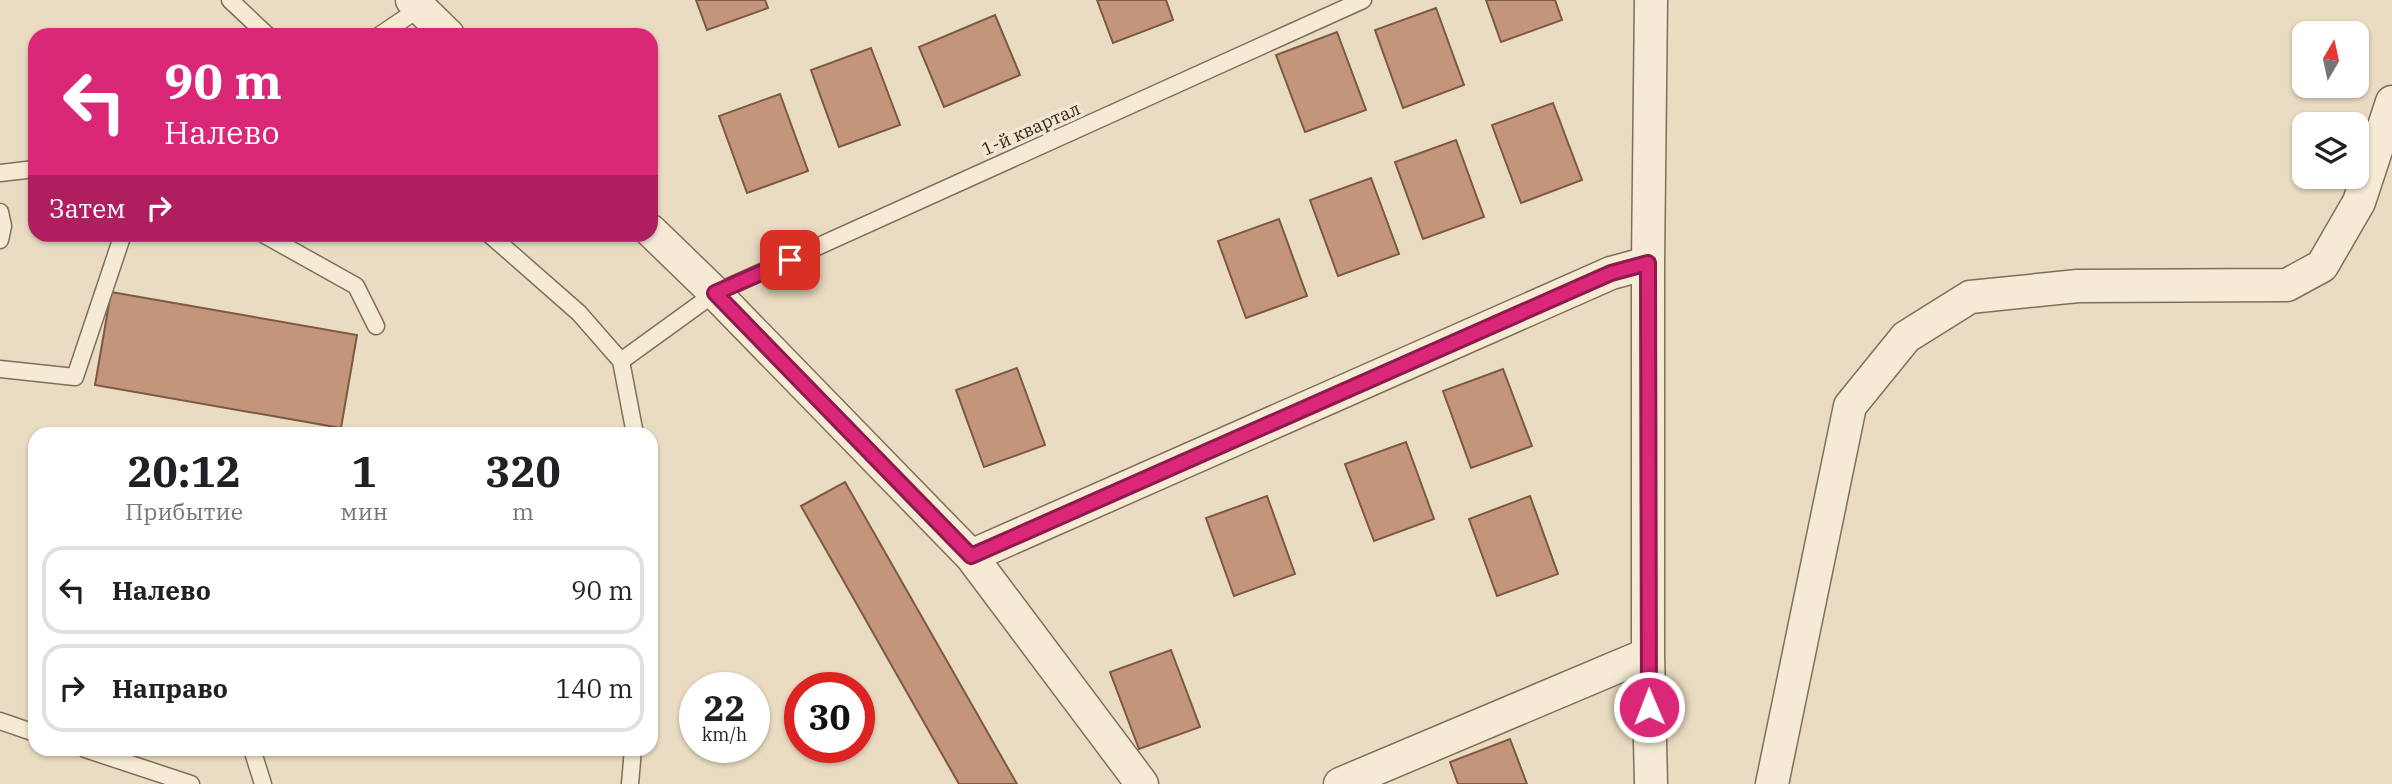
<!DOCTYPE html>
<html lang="ru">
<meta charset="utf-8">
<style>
body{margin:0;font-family:"IBM Plex Serif",serif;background:#f2f2f2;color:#202124;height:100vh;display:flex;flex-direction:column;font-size:26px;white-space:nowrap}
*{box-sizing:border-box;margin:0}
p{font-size:23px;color:#757577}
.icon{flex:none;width:38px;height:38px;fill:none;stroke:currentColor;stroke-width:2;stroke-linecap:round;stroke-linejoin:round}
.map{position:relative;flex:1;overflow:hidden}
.details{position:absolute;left:28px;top:427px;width:630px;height:329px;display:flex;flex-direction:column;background:#fff;border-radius:21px;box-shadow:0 2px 5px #0004}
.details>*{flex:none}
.hud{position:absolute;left:28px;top:28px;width:630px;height:214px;border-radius:21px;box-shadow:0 2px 5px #0004;background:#db2777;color:#fff;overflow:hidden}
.needle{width:46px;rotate:9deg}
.fabs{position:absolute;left:2292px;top:21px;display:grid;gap:14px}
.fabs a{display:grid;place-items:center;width:77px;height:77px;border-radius:14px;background:#fff;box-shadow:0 2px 5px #0004;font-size:35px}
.speed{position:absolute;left:679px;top:672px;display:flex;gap:14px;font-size:35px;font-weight:700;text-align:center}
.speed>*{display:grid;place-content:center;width:91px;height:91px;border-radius:50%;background:#fff;box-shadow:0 2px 5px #0004;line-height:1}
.speed small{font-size:18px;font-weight:400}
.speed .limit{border:10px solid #d22;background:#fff;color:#111}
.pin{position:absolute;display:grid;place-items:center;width:60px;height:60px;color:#fff;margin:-30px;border-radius:14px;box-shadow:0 4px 10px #0006}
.me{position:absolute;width:77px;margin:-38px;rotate:359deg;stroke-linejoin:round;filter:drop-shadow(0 0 5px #0008)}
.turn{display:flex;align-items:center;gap:24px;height:147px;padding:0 21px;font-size:32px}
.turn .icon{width:91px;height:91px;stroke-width:2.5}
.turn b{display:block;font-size:49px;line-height:60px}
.then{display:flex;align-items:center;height:66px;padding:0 21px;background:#0003;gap:14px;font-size:26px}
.eta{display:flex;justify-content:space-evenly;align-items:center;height:119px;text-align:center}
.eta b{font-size:42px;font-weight:700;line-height:49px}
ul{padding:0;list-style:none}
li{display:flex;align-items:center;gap:21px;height:88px;margin:0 14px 10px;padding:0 7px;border:4px solid #e0e0e0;border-radius:21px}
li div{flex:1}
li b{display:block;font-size:26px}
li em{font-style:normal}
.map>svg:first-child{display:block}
</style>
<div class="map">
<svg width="2392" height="784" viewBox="0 0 2392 784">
<rect width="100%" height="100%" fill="#e9dcc2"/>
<path fill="#c3967b" stroke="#7d5843" stroke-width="2" d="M696,0H765L768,8L707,30Z
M1097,0H1166L1173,20L1113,43Z
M1486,0H1555L1562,20L1501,42Z
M1436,8L1464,85L1403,108L1375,30Z
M995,15L1020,75L944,107L919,47Z
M1337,32L1366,110L1305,132L1276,55Z
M871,48L900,125L839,147L811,70Z
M780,94L808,171L747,193L719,116Z
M1553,103L1582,180L1521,203L1492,125Z
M1456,140L1484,217L1423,239L1395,162Z
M1371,178L1399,254L1338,276L1310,200Z
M1279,219L1307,296L1246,318L1218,241Z
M111,292L357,335L341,428L95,385Z
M1017,368L1045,445L984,467L956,390Z
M1503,369L1532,446L1471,468L1443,391Z
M1406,442L1434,519L1374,541L1345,464Z
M845,482L1017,784H959L801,506Z
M1267,496L1295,574L1234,596L1206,518Z
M1530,496L1558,574L1497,596L1469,519Z
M1171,650L1200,727L1139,749L1110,672Z
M1510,739L1527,784H1458L1450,762Z"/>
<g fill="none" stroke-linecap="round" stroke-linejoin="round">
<g stroke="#816d5b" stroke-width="19">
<path id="service" d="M230,0L267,35
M380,35L420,8
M0,173L35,169
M0,212L3,226L0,240
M263,234L356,286L376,326
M489,234L579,313L621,361L635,434
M621,361L715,293L1363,0
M0,369L75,377L123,234
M0,721L35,733
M85,749L191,784
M252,749L263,784
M630,784L633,749"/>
</g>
<g stroke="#816d5b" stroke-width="35">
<path id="minor" d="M412,0L448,35
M651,231L715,293L971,556L1611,273L1648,263L1651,0
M1648,263V654L1651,784
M971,556L1142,784
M1340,784L1648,654
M1772,784L1850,406L1906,337L1970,297L2078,286L2287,285L2322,266L2359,202L2392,102"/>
</g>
<use href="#service" stroke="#f5ead4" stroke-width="16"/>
<use href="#minor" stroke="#f5ead4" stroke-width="32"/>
</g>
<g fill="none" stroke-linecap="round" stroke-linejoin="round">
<g stroke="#8e194d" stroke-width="18">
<path id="route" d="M790,260L715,293L971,556L1611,273L1648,263L1649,707"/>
</g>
<use href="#route" stroke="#db2777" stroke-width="12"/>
</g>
<g text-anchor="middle" stroke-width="7" stroke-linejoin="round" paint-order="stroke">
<g font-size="18" fill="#32271e" stroke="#f1e6d0">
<text transform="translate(1031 129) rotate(-24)" y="6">1-й квартал</text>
</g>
</g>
</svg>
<div class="fabs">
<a><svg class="needle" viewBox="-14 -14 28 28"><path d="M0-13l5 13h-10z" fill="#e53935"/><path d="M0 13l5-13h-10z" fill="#757577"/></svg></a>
<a><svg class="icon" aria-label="layers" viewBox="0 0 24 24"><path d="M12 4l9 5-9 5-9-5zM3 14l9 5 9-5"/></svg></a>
</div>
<div class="speed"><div>22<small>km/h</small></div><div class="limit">30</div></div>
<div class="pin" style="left:790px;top:260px;background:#d93025"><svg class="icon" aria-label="arrive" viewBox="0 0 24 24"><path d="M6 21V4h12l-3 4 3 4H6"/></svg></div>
<svg class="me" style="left:1649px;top:707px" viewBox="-20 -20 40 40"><circle r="17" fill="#db2777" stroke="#fff" stroke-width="3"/><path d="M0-11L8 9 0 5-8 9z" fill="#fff"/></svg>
<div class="hud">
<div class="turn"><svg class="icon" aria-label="left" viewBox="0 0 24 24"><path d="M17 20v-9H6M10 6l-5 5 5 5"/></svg><div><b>90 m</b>Налево</div></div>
<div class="then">Затем<svg class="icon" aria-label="right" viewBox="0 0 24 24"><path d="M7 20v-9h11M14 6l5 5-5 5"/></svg></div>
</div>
<section class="details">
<div class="eta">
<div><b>20:12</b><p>Прибытие</p></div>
<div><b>1</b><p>мин</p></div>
<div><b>320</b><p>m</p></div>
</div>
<ul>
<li><svg class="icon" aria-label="left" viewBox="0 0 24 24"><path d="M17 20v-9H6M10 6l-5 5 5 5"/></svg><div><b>Налево</b></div><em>90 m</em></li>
<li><svg class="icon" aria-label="right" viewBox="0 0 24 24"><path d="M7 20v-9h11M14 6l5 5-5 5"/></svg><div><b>Направо</b></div><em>140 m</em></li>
</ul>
</section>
</div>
